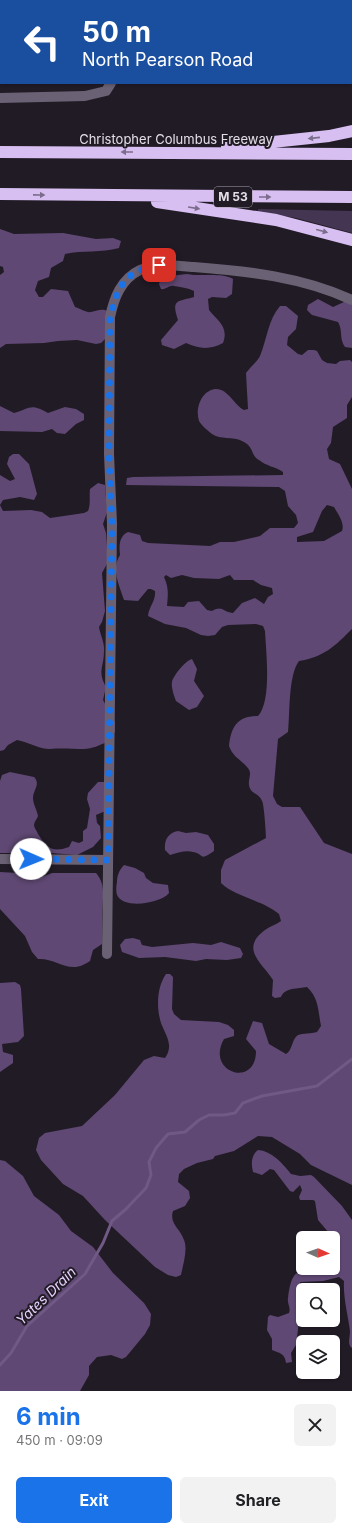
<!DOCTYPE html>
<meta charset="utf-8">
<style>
body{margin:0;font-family:Inter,sans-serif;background:#f2f2f2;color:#202124;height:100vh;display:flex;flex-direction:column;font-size:15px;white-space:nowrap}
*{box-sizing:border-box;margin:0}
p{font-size:13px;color:#757577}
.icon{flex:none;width:22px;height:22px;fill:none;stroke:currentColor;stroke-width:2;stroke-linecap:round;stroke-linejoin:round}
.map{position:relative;height:1391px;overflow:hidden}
.drawer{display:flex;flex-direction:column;background:#fff;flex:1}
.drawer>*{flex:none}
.guide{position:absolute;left:0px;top:0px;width:352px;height:84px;box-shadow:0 1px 3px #0004;background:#1a4fa0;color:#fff;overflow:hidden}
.needle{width:26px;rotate:92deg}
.buttons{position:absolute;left:296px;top:1231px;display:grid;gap:8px}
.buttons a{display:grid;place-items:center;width:44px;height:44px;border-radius:6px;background:#fff;box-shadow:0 1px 3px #0004;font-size:20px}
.pin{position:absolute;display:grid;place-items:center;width:34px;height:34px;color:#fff;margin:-17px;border-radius:8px;box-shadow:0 2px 6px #0006}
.me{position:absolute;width:44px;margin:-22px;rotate:91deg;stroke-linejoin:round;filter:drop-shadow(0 0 3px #0008)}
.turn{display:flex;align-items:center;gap:14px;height:84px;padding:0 16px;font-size:18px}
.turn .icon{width:52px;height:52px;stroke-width:2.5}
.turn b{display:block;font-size:28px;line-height:34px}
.round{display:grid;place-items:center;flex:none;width:42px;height:42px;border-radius:6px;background:#f2f2f2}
.summary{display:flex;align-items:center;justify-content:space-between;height:68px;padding:0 16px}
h1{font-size:24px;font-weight:700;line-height:30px;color:#1a73e8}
.primary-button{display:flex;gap:8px;margin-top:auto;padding:8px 16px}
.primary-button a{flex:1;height:46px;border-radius:6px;background:#1a73e8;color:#fff;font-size:16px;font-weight:700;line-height:46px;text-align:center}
.primary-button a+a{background:#f2f2f2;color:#202124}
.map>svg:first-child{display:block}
</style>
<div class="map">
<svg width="352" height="1391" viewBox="0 0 352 1391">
<rect width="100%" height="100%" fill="#211b26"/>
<path fill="#443552" d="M258,209L352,211V233L296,218L258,212Z"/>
<path fill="#5f4873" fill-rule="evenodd" d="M0,229L14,234L63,233L96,239L113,238L121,241L119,248C101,253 83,250 65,254L63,261L51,268L49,277L38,281L35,290L39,297H43L51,289L68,291L75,307C79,308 87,313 91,312C99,310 102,308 110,312L112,332L101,343L96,344L77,340L58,341L44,343L6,344L0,348V275L4,272L3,267L0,266Z
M187,274C201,277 222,272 233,279L232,294L226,298L212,297L208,299L209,310C218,321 229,327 223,343C210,350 199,349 186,343L174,349L162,345L161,340L178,320C171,299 177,302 194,297V291C188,288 180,287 174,286C169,285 166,290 161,289L159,284L161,277Z
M318,299L333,307L344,302H352V348L345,347C339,339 343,330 338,322L312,315L307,310L308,305Z
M280,306H286L298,316L296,329L288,337L287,345L298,354L302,355L308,350H314L317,351L322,360L327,363L336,364L340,361L350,360L352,362V397L347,405V418L333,427L331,443L327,449L329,459L340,464L352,489V629C335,646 324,657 299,661C288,676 290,714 288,732L278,739L273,796L277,804L282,807H300L324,843L352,854V1185L311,1165L300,1154L272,1137L258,1136L234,1151L215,1156L213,1159L197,1163L184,1169L179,1174L178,1182L189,1191L190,1198L185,1206L173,1211C169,1224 180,1228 184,1240C188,1249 183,1265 181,1275L176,1277L168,1275L155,1267L105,1220L83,1196L63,1184L41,1160L36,1150L39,1138L45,1133L82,1126L115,1095L144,1060L154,1056L165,1058C174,1045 166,1036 161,1023C156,1007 157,987 166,974H170L173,977L172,1009L174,1014L181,1020L219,1022L228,1025L234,1030V1036L224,1039C205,1072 256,1089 256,1051L246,1039L253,1021L262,1023L269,1044L286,1054C293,1050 291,1040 298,1035C303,1033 311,1034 317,1032L321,1026C318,1011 319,998 307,987C298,989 285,987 281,997L275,998L272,996L273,980C263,964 239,949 265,930C270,926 276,925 281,921L279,914C263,900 235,897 221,883V870L225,860L266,838C266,834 264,803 262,801C259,793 250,794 249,785C248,778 253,773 247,767C240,759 233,757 229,746C231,726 238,716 258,716C272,701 266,652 265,631L263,626L256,624L228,625L222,627L215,635L208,636L201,635L186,628L165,624L148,616C149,606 156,601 155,591L151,589H148L138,601L124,600C119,585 111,569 120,555C119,546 119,536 128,532L140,535L142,541L148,543L210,546L220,542H234L260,536L270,528H294L298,523L296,515L288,506L285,491L279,487L126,485L127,478L133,477L283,475V472C276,467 266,466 259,460C250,455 255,447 242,441C233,436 220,440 212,434C208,431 201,425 199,421C195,409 201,391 215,389C228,388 234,405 244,410L248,409L246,373C250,367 257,362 260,356C267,339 268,320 280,306ZM327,505L334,507C338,514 345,523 342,531L324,541L297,542V537L313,532L322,511ZM166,575L171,578L182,575L194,578L219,579L230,575L234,580H253L261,585L272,588L273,594L268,597L264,604L255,598L242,603L233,613C222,612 223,605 212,611L207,610L199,601L188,602L184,607L167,606C168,596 169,587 164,577Z
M0,406L14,413C31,408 30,403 48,413L65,407L76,409L84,414V420L76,424L65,434L57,433L52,429L42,432L0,431Z
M13,454H19L29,464L37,494L34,500L20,497L3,500L0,505L3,511L31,510L42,512L50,518L84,513L88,511C91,504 89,496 90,489L98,483L105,485L107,512L103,524L106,533L108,562L102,573L105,611L102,622L99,627C100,634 105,644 104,651C104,668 97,670 106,687L103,700L115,722V732L107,742C100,745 92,749 84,749C73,749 61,748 50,749C39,749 28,742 17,740L8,745L4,750L0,751V475L10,481L15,479L7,464L9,457Z
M192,659L197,669L194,681L204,696L197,707L189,710L176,701C174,696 171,687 172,682C173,676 185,661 192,659Z
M10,772L34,777C41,784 33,790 33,798C33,804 37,810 38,816C37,819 34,822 34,825C34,828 37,831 38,834C47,848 52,853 69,847L72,841L79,843L83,841V831L87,828L90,809L87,799L88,793L98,782H106L110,809L96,815L97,823L100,826L101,838L93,847L77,855L51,853H0V781L2,775Z
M178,831L186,833L196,832L208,835L214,844V851C198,862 205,854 193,852C186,850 177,853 170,855L165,850C164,840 168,833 178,831Z
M124,865L135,868L144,873L146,878L153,883L168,885L169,893C161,903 124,910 117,895C116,892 116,886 117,882C117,876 119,870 124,865Z
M0,872L18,873L40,878L52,873H96C107,885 102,901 102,915C102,925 102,935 102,944L93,950L90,961C69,976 58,958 38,959L32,952L25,936L0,909Z
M133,938L140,940L142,945L152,947L193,943L211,945L221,942L240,948L243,954L241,958L227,960L206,959L196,961L165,957L139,958L122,952L120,945L125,939Z
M15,982L20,985L21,989L24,1036L18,1042L2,1044L3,1052L13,1055V1063L0,1072V983Z
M258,1150C272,1151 282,1163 291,1174L300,1176L311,1175L314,1177L342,1206L352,1220V1348C347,1345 350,1337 350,1331C348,1315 343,1298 344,1281L339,1277L323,1281L300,1282L301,1287L305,1290H303L296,1345L291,1353L292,1362L286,1363C285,1353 279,1353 272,1350V1339L267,1330L268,1317L270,1315L278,1317L289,1313C291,1307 287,1304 288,1298C292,1264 301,1270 331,1272L336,1264L333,1262V1252L335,1250V1240L318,1220L315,1201L313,1200H300L299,1197L302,1190L300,1185L293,1192L290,1191L274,1170L270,1169L262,1175L253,1172C251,1164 251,1155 258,1150Z
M0,1160L5,1161L23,1176L34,1196L59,1215L71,1231L93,1247L113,1273L144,1303L151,1314L150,1325L145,1334L126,1357L122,1359L111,1355L97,1357L89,1366V1375L80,1391H0Z"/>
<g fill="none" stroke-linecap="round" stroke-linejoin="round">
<path stroke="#705985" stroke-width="3" d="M0,1365L11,1353L27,1326L85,1274L103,1243L112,1221L126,1209L146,1188L151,1175L149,1162L156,1148L168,1134L185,1132L199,1120L209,1115H224L235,1113L243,1103L262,1096L317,1086L352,1059"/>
<path stroke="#6b6174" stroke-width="10" d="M119,1V0
M0,98L85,96L106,91L111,83
M0,859L108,860
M107,954L112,524L109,454L110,317C114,298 121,279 140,270C157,262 176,266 194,267C247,271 303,277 352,300"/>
<path stroke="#d8bff1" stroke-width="12" d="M227,147L329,136L352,131
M0,152L352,154
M0,194L352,197
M157,202L276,220L352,240"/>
</g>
<defs><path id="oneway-solid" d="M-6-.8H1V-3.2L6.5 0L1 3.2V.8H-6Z"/></defs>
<g fill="#7c6d8c">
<use href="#oneway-solid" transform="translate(314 138) rotate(174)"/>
<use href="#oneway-solid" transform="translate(127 152) rotate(-180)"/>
<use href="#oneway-solid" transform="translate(39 195) rotate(1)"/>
<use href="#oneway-solid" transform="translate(265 197)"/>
<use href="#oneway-solid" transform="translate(194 208) rotate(9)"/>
<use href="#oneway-solid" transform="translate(322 231) rotate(15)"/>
</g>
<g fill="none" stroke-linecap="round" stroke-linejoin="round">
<path stroke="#1a73e8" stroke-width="7" stroke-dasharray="0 12.6" d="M31,859L108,860L112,524L109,454L110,317L118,290L127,278L140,270L159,265"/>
</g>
<g text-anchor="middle" stroke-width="4" stroke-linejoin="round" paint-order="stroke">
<rect fill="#211b26" stroke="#a9a4ad" stroke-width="1" x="214" y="187" width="38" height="20" rx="3"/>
<g font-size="12" font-weight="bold" fill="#e3dfe7">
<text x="233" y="201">M 53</text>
</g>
<g font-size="13" fill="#e3dfe7" stroke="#211b26">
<text x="176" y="144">Christopher Columbus Freeway</text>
</g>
<g font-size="14" font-style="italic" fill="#e9d3fe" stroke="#211b26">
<text transform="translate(46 1296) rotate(-44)" y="5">Yates Drain</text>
</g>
</g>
</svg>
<div class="buttons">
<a><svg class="needle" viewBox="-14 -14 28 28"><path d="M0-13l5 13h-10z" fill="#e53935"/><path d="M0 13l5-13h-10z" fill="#757577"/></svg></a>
<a><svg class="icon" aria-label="search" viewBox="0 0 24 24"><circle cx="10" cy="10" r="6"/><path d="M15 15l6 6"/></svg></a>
<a><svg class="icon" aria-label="layers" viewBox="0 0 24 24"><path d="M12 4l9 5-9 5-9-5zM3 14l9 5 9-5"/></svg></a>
</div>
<div class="pin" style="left:159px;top:265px;background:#d93025"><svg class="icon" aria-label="arrive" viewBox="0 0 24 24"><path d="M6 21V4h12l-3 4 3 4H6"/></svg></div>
<svg class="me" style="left:31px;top:859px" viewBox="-20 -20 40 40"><circle r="19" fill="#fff"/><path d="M0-13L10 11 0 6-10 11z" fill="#1a73e8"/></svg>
<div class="guide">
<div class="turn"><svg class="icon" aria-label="left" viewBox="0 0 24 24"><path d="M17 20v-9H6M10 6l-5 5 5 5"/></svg><div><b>50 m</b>North Pearson Road</div></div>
</div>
</div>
<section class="drawer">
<div class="summary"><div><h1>6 min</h1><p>450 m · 09:09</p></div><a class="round"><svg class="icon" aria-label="close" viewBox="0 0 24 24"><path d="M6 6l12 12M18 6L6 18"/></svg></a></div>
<div class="primary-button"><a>Exit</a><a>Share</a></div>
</section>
